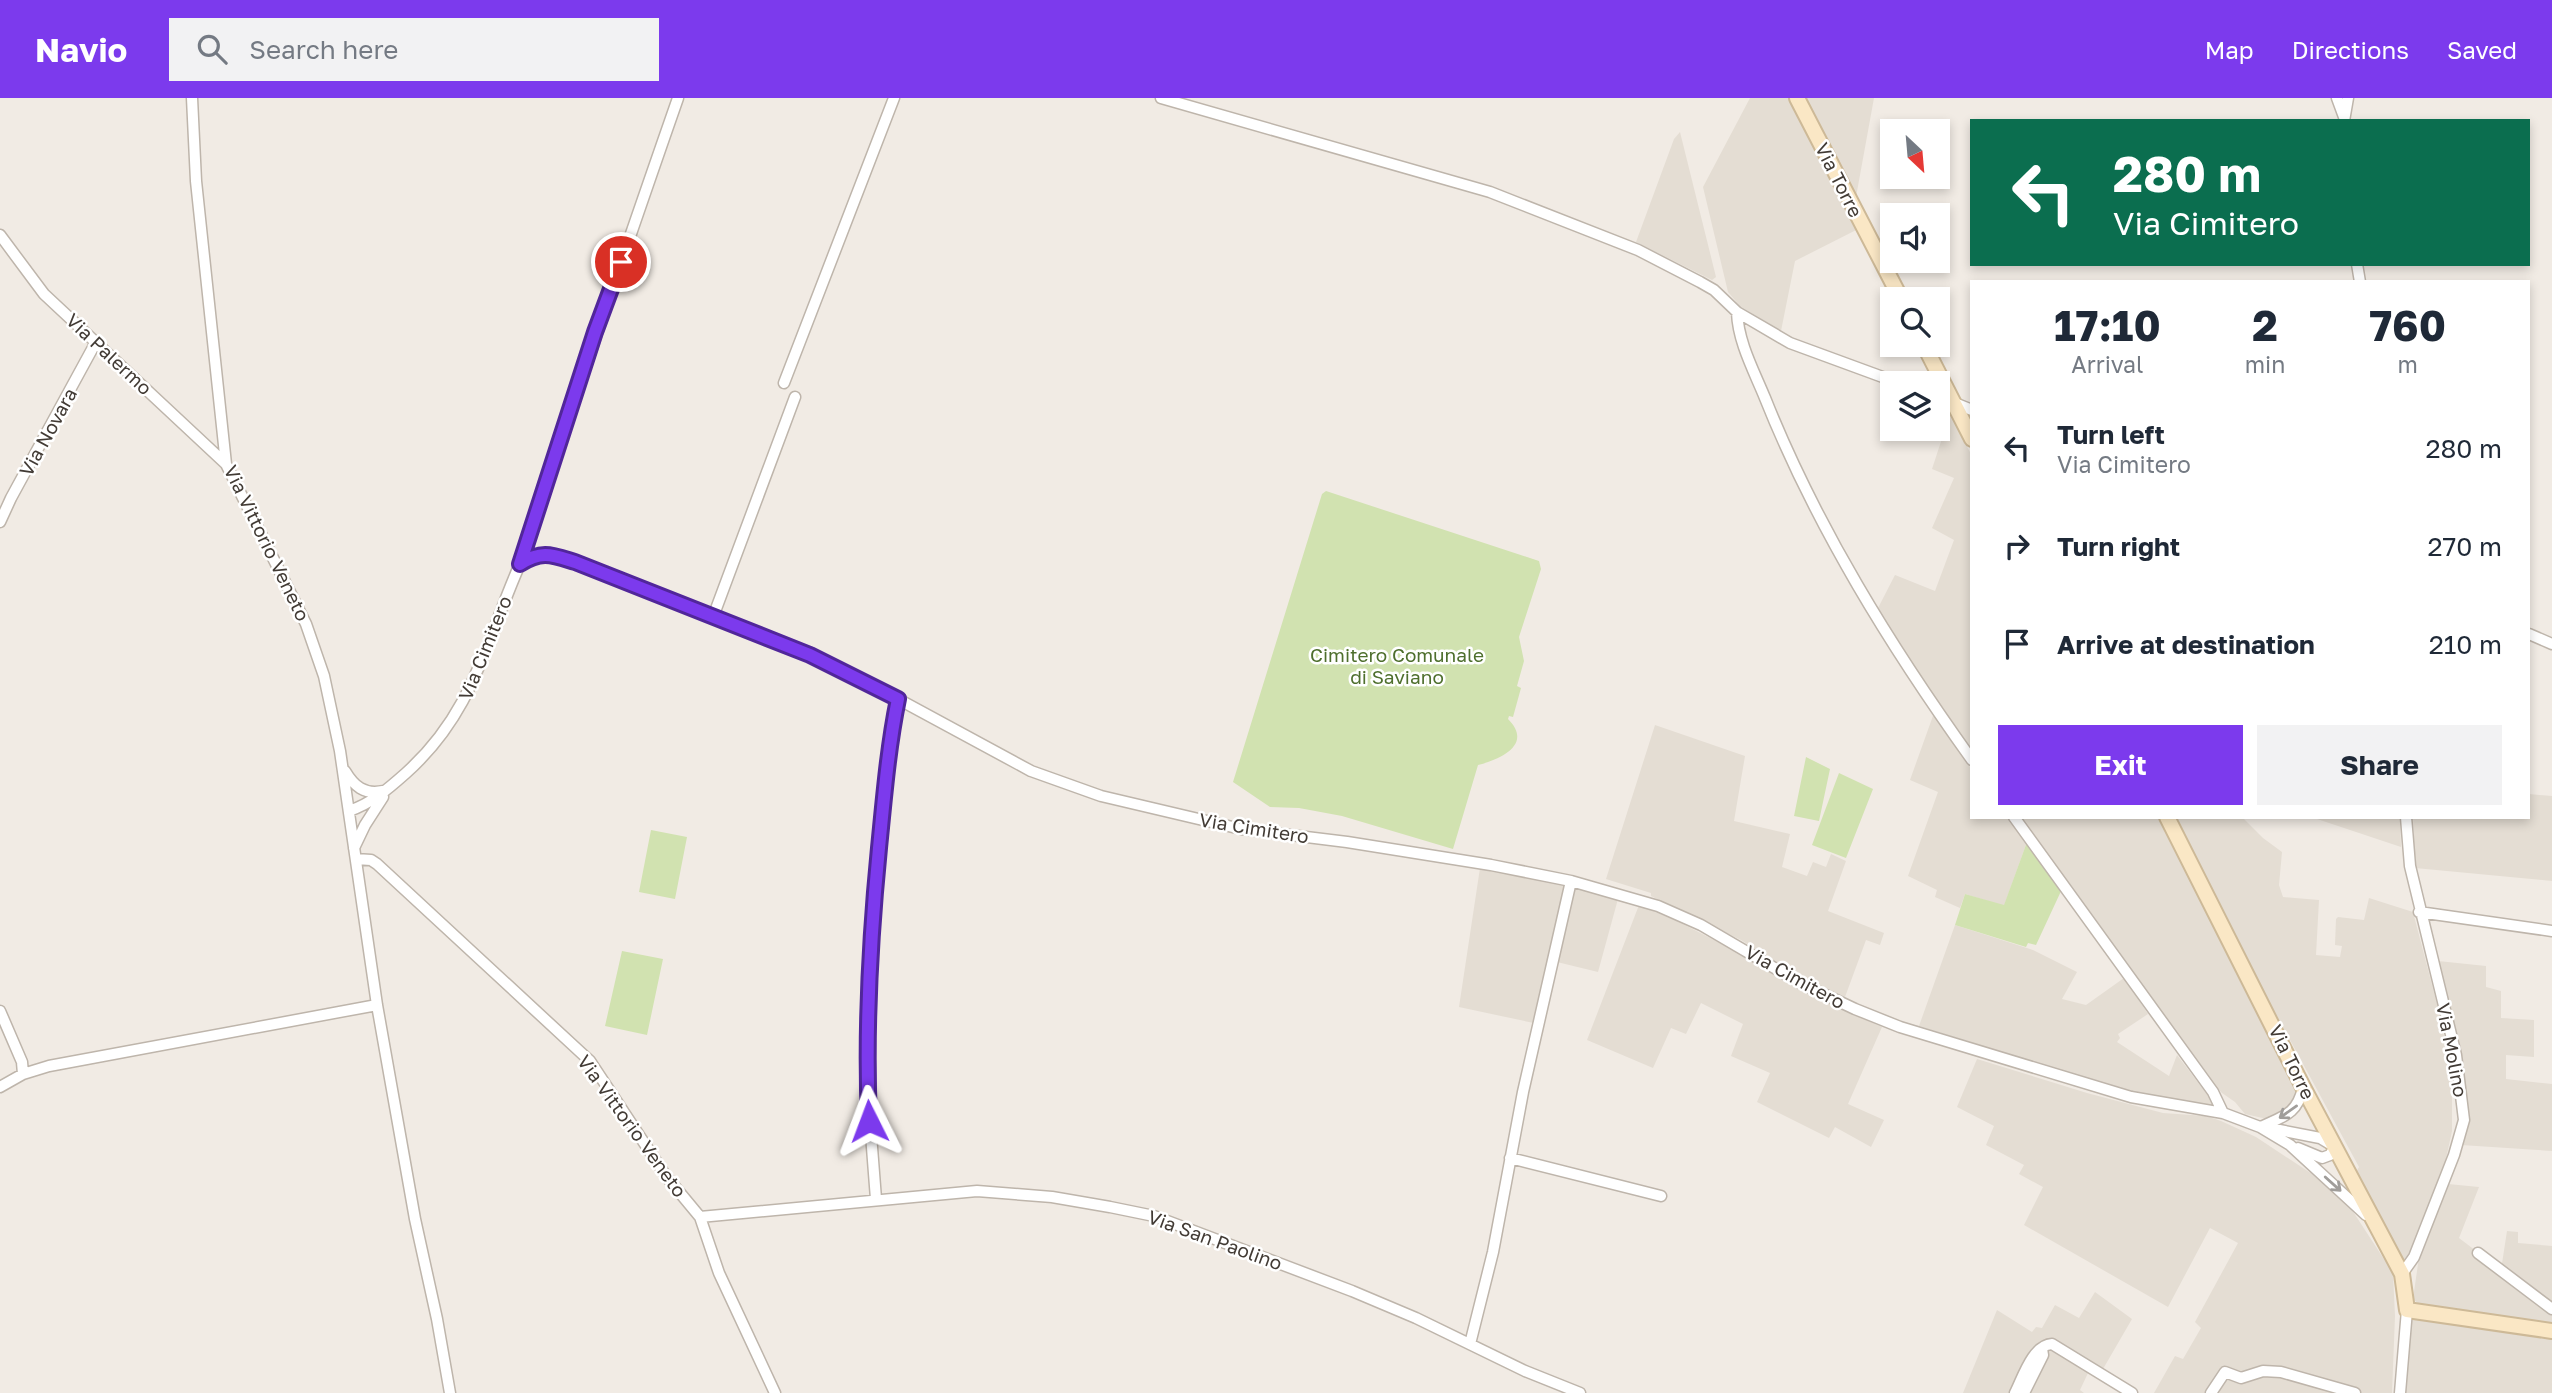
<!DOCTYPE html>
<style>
body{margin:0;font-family:"Golos Text",sans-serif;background:#f2f2f3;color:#1f2937;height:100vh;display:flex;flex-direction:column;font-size:26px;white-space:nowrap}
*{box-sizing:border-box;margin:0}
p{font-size:23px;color:#747a83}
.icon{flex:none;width:38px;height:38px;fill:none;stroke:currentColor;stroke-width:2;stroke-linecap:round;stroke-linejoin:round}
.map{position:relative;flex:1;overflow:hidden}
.details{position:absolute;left:1970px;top:182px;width:560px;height:539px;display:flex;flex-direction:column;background:#fff;border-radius:0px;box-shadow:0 4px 10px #0003}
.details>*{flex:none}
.banner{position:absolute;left:1970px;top:21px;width:560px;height:147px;border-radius:0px;box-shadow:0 4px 10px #0003;background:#0b6e4f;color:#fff;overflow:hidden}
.needle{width:46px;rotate:154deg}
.controls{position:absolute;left:1880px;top:21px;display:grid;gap:14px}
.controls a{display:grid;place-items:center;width:70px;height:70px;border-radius:0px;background:#fff;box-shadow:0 4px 10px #0003;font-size:35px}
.pin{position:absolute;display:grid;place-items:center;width:60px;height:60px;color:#fff;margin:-30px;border:4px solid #fff;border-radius:50%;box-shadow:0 2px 7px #0007}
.me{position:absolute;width:77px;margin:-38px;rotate:357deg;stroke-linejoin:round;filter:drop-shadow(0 0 5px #0008)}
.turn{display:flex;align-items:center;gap:24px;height:147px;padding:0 28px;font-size:32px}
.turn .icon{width:91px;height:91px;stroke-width:2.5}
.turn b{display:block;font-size:49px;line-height:60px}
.eta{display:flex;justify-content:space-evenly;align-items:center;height:119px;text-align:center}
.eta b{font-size:42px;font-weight:700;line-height:49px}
.cta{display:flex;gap:14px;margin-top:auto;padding:14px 28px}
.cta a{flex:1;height:80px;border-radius:0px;background:#7c3aed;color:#fff;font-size:28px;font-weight:700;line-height:80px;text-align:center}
.cta a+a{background:#f2f2f3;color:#1f2937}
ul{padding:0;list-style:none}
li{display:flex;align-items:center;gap:21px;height:98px;padding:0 28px}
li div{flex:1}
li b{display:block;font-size:26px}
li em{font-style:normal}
header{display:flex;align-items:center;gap:42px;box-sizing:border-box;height:98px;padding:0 35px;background:#7c3aed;color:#fff}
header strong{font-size:33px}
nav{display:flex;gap:38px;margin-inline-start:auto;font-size:24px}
.search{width:490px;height:63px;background:#f2f2f3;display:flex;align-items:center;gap:18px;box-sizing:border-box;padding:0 24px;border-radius:0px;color:#747a83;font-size:26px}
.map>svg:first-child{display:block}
</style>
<header>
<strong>Navio</strong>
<div class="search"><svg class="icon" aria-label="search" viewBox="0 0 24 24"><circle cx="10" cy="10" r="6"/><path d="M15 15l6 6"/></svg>Search here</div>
<nav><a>Map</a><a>Directions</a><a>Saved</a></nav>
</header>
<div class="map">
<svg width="2552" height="1295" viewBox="0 0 2552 1295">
<rect width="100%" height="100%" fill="#f1ebe4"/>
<path fill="#e4ddd3" d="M1750,0H1874L1856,99L1870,125L1795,163L1781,233L1740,208L1728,194L1703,89Z
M1680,34L1716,179L1712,182L1636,144L1674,41Z
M1950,316L1972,358V654L1877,512L1895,477L1935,493L1954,442L1932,430L1954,380L1932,371Z
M1934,615L1972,672V719H2009L2027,744L2004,808L1965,796L1960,810L1935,799L1937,792L1908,778L1938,694L1910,682Z
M1655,627L1745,658L1734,723L1790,736L1782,769L1807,778L1813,764L1826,769L1831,756L1846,763L1828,813L1884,835L1880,847L1866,842L1845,899L1806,884L1741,842L1651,798V795L1606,781Z
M2529,696L2552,698V783L2415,770L2413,719H2529Z
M2020,719H2158L2299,992L2298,996L2286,1009L2267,1021L2245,1016L2235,1004L2222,995L2198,969L2112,845L2101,834Z
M2172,719L2244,721L2263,740L2282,754L2279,787L2283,799L2319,802L2316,857L2340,859L2342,848L2335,847L2336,821L2338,819L2364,822L2369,800L2413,814L2438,910L2452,975V1033L2444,1070L2411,1156L2403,1165L2356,1074L2359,1069L2232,835Z
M2311,719H2400L2401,749Z
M1480,770L1575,789L1618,801L1598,874L1557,864L1543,927L1459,909Z
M1639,807L1679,824L1745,858V860L1768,871L1778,880L1824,904L1882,929L1848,1006L1884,1022L1871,1049L1835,1029L1829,1040L1757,1004L1770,975L1731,958L1743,926L1701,905L1686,936L1671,930L1653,970L1587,942Z
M1955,827L2033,852L2077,874L2062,901L2086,907L2124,880L2148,916L2118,936L2120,940L2117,944L2169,978L2177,957L2213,1004L2212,1008L2163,1001L2102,985L1919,928Z
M2438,863L2486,868V889L2501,893V920L2534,922V959L2506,957V981L2552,986V1053L2461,1047L2468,1024L2462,959Z
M1977,961L2087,995L2163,1015L2206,1018L2221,1023L2256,1039L2312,1076L2352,1112L2393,1175L2395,1218L2392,1295H2154L2175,1258L2183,1261L2201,1230L2195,1224L2238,1145L2210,1130L2168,1209L2024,1127L2043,1089L2019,1076L2024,1067L1986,1047L1994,1028L1957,1009Z
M2448,1086L2479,1089L2459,1140L2501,1172L2507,1133L2518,1134V1145L2552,1148V1226L2421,1208L2413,1201L2420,1152L2425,1134Z
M2095,1194L2132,1221L2103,1271L2101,1281L2088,1275L2080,1292L2084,1295H1963L1997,1212L2032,1234L2036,1229L2042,1230L2055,1207L2079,1220Z
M2412,1219L2552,1240V1295H2406Z"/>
<path fill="#d1e2b0" d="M1326,393L1539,463L1541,471L1519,539L1524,563L1517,588L1521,590L1513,619L1509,618L1508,621C1533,646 1502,661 1478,667L1453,751L1342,718L1299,710L1270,709L1233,684L1322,396Z
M1806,659L1830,671L1819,723L1794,718Z
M1839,675L1873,691L1846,760L1812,747Z
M651,732L687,739L675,801L639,794Z
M2027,744L2062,791L2036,847L2028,845L2026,849L1955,827L1965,796L2004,807Z
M622,853L663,861L647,937L605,928Z"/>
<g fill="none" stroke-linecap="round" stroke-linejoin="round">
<g stroke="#beb5ab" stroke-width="13">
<path id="minor" d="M192,0L196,83L226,366L306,526L324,578L340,653L377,907L415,1121L437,1221L450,1295
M1161,0L1490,94L1638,152L1700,184L1714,192L1737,214L1790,245L1899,285
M2337,0L2344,19
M2344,23L2348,0
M0,137L44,196L226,366
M2357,166L2360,184
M1737,214C1738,244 1754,273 1765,300C1817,430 1891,549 1972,662
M784,285L894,0
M1937,298L1972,312
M0,424L11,400L96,244
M520,465C571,310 624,155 678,0
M713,519L795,299
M2529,536L2552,546
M345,673C354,688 364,697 383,693
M349,713C372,705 388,691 406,675C474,614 485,545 520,466C542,452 552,457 575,464L810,557L861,581L1031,673L1101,698L1241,731L1347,744L1491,767L1571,783L1658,808L1701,827L1800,885L1855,911L1900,929L2131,999L2223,1015L2260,1029L2290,1047L2366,1117
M2014,719L2213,994L2223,1015
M354,750L365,727L383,699
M356,761L371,762L377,766L590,963L666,1078L700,1119L719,1175L775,1295
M2419,814L2552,833
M0,913L22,964L23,976
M0,989L23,976L49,968L377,907
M2261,1029C2284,1018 2297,1016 2303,990
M2264,1029L2320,1040L2335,1049L2330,1057L2322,1060L2298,1050
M1510,1060L1661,1098
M876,1101L866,972L868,881L882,716L891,633L898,601
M700,1119L977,1093L1052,1099L1110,1109L1154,1118L1352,1193L1416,1220L1525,1273L1580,1295
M2478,1155L2552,1211
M2402,1176L2414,1159L2454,1057L2464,1022L2456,957L2410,768L2406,719
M1470,1246L1493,1154L1523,994L1571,783
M2015,1295C2023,1279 2033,1247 2052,1246L2132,1295
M2024,1295L2043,1257L2042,1251
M2211,1295L2225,1274L2241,1280L2263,1273L2281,1274L2355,1295
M2400,1295L2407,1212"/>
</g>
<g stroke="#cdb997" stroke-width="18">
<path id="secondary" d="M1797,0L1901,201
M1924,247L1972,341
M2167,719L2303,989L2402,1176L2407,1212L2552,1233"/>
</g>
<use href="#minor" stroke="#fff" stroke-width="10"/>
<use href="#secondary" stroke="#fae7c5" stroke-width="14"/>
</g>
<defs><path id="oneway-shaft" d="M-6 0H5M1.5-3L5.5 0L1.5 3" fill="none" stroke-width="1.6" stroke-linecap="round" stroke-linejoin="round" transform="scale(1.75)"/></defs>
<g stroke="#a09d9a">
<use href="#oneway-shaft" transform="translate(2288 1014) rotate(145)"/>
<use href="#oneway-shaft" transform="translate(2333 1086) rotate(42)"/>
</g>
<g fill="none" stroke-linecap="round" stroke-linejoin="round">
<g stroke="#51269a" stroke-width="18">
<path id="route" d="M621,164L595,234L520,466C542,452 552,457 575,464L810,557L898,601C888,650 884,700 879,750C870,841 865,931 869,1023"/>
</g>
<use href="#route" stroke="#7c3aed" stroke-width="12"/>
</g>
<g text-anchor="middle" stroke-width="5" stroke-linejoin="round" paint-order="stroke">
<g font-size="19" fill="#423b35" stroke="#fff">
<text transform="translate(1839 82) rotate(63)" y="7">Via Torre</text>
<text transform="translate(109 256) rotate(43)" y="7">Via Palermo</text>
<text transform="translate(48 334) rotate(-61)" y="7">Via Novara</text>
<text transform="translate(267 445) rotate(64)" y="7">Via Vittorio Veneto</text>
<text transform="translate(485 550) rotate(-68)" y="7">Via Cimitero</text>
<text transform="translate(1254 730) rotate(9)" y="7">Via Cimitero</text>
<text transform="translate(1795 879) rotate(29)" y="7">Via Cimitero</text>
<text transform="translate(2452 952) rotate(79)" y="7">Via Molino</text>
<text transform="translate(2292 964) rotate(64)" y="7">Via Torre</text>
<text transform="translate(632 1028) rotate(54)" y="7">Via Vittorio Veneto</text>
<text transform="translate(1215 1142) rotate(20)" y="7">Via San Paolino</text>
</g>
<g font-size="19" fill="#4e6f2d" stroke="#fff">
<text x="1397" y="564">Cimitero Comunale<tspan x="1397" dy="22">di Saviano</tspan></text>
</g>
</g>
</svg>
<div class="controls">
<a><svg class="needle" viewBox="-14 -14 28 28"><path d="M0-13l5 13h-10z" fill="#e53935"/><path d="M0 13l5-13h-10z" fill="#747a83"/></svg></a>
<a><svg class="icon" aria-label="sound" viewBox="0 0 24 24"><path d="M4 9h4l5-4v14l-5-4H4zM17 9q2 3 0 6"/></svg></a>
<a><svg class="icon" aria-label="search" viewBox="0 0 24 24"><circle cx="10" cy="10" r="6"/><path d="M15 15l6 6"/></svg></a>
<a><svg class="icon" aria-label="layers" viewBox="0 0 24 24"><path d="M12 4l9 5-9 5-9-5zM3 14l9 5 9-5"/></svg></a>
</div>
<div class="pin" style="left:621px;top:164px;background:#d93025"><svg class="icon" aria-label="arrive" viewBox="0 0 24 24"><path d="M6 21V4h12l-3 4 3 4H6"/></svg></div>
<svg class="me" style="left:869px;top:1023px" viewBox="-20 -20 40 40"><path d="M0-17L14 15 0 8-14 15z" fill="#7c3aed" stroke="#fff" stroke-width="4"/></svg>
<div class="banner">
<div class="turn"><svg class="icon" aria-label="left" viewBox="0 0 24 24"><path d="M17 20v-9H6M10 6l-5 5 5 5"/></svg><div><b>280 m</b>Via Cimitero</div></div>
</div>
<section class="details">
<div class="eta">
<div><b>17:10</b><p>Arrival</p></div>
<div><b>2</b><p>min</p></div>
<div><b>760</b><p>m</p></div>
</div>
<ul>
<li><svg class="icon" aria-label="left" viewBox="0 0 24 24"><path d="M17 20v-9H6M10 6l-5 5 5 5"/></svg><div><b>Turn left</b><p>Via Cimitero</p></div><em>280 m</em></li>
<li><svg class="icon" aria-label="right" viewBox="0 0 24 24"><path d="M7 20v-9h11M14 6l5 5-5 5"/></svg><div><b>Turn right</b></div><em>270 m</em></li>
<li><svg class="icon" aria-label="arrive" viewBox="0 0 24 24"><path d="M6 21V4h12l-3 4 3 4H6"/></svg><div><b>Arrive at destination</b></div><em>210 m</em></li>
</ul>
<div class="cta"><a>Exit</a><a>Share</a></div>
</section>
</div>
